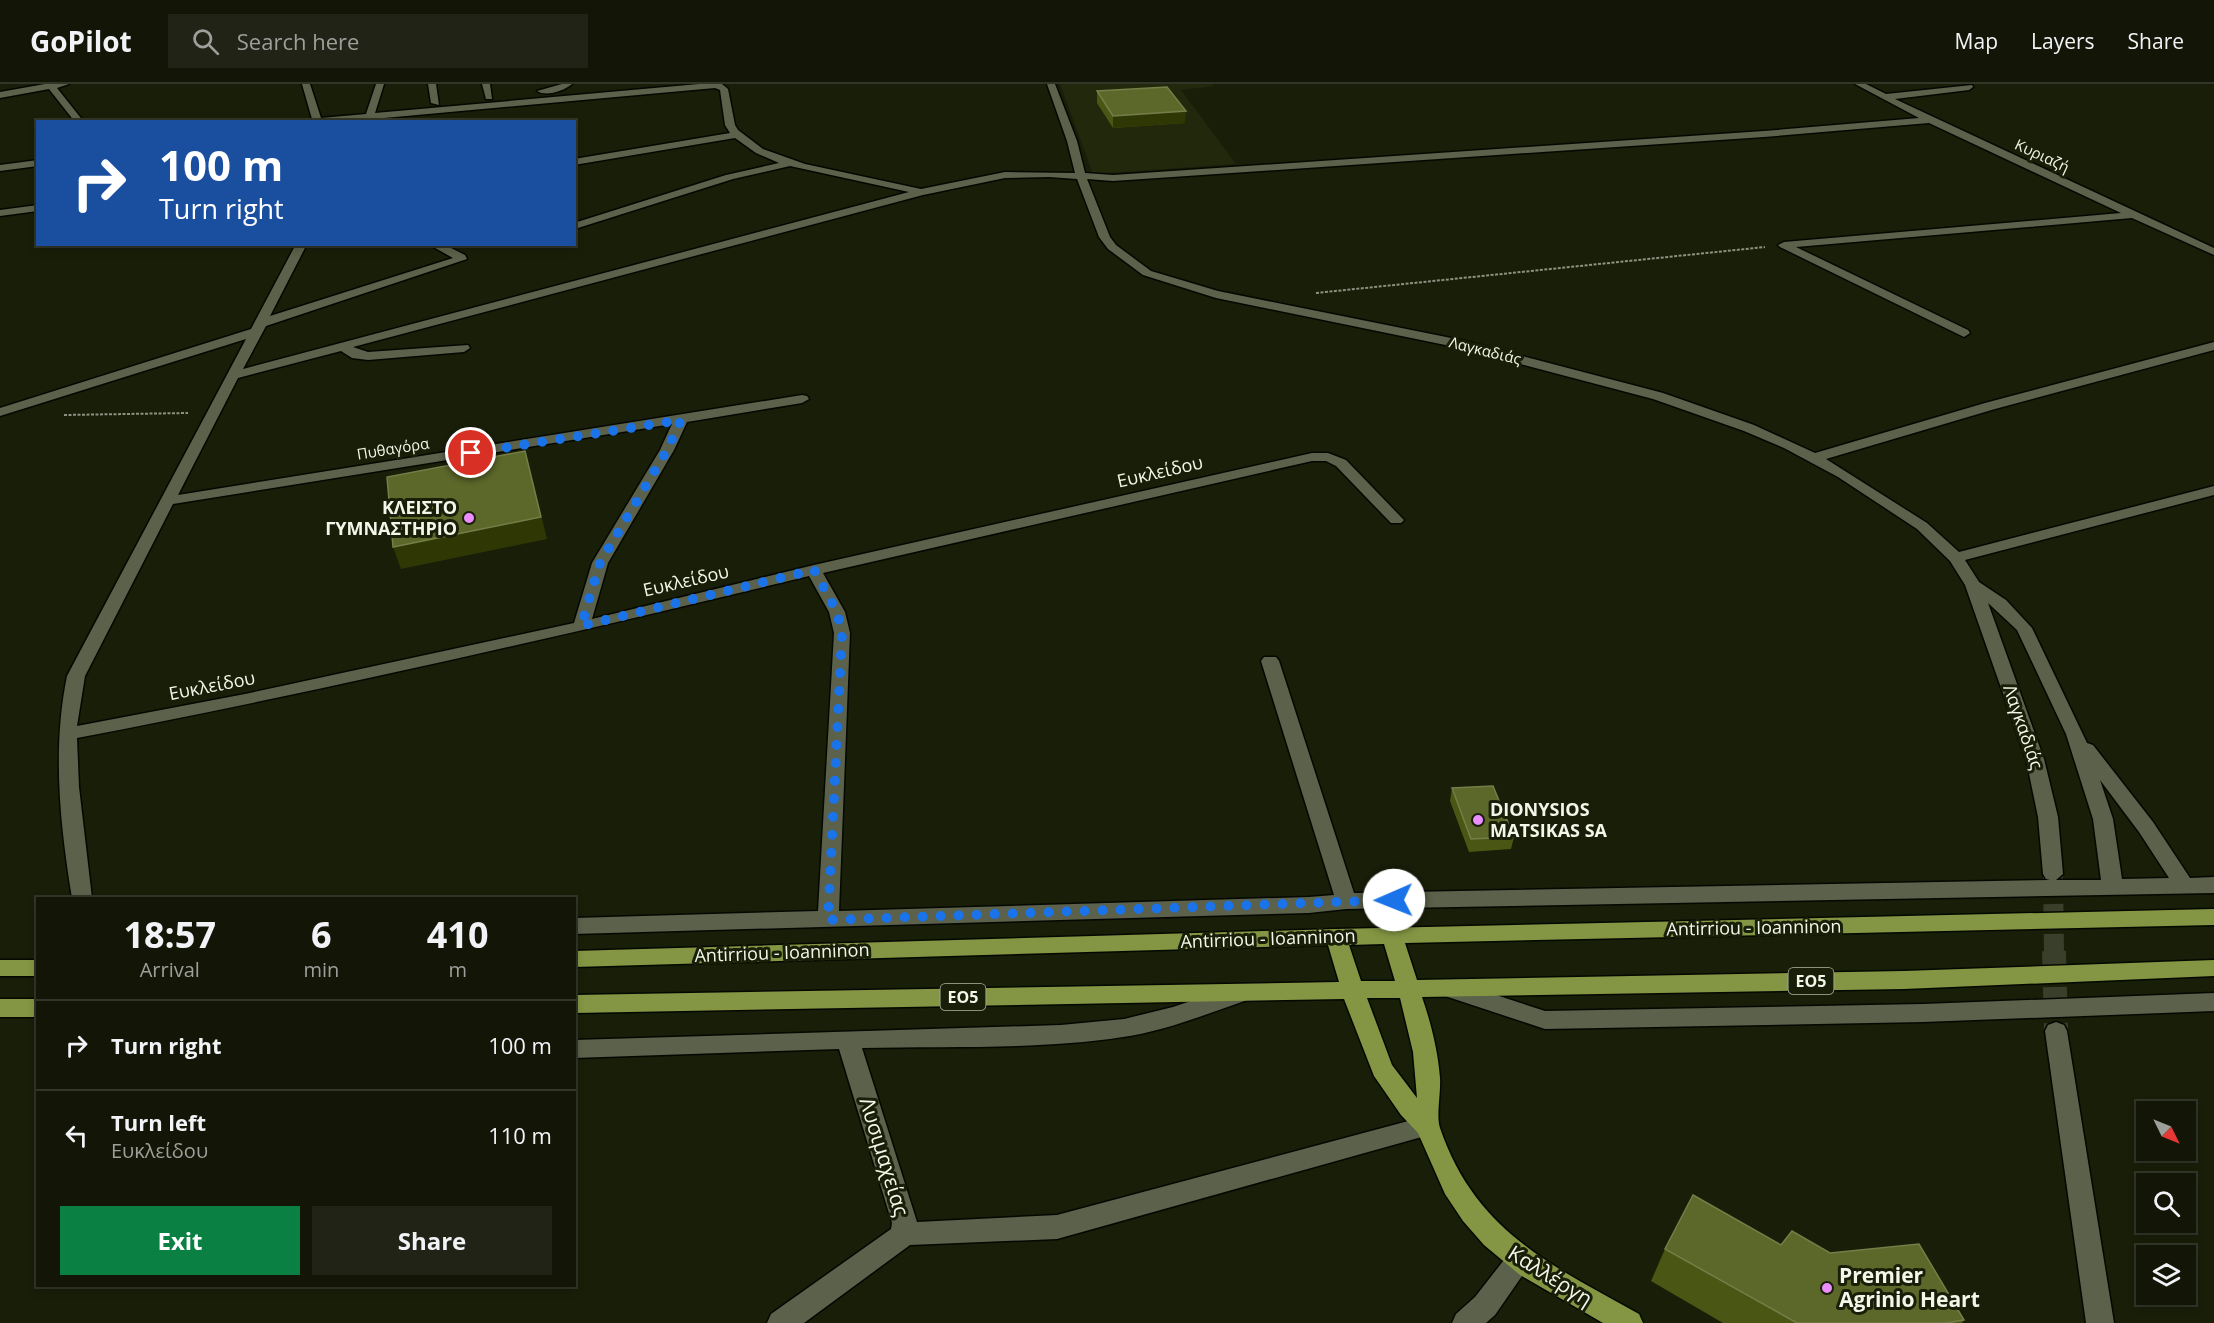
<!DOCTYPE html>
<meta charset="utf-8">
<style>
body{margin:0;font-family:"Open Sans",sans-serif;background:#202315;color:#f1f3f6;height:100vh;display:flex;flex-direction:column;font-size:22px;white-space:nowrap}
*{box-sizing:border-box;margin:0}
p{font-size:20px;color:#9d9f9b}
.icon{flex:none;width:33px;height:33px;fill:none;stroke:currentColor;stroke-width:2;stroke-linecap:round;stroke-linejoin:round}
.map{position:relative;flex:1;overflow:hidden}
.drawer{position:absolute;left:36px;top:813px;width:540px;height:390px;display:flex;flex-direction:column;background:#131607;border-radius:0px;box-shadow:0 3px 9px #0003,0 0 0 2px #323528}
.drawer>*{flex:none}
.top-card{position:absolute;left:36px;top:36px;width:540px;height:126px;border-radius:0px;box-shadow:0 3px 9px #0003,0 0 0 2px #323528;background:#1a4fa0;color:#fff;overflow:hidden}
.needle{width:39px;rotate:133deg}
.buttons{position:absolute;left:2136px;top:1017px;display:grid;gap:12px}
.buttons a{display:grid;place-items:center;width:60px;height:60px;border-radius:0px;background:#131607;box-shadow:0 3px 9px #0003,0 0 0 2px #323528;font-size:30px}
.pin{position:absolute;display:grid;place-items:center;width:51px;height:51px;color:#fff;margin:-26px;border:3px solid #fff;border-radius:50%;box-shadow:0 2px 6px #0007}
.me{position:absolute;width:66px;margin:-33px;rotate:269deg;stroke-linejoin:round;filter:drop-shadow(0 0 4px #0008)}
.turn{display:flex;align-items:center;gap:21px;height:126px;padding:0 24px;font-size:27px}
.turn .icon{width:78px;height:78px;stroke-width:2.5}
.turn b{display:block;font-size:42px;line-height:51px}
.eta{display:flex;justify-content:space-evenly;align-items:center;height:102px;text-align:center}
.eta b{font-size:36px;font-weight:700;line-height:42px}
.cta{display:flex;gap:12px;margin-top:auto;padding:12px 24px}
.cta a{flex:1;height:69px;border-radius:0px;background:#0b8043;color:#fff;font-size:24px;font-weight:700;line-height:69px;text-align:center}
.cta a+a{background:#202315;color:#f1f3f6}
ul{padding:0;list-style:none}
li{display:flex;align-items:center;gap:18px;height:90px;padding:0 24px;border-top:2px solid #323528}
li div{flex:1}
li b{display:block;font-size:22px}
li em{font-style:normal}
header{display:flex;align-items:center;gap:36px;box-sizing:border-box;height:84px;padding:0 30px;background:#131607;border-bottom:2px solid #323528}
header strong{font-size:28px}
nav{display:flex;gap:33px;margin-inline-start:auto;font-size:21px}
.search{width:420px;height:54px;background:#202315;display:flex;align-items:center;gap:15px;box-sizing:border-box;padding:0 21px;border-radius:0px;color:#9d9f9b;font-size:22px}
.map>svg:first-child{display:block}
</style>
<header>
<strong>GoPilot</strong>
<div class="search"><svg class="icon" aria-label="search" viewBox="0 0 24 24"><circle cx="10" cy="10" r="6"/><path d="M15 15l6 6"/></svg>Search here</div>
<nav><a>Map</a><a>Layers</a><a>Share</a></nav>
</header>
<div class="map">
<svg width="2214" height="1239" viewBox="0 0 2214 1239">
<rect width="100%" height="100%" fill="#191e09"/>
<path fill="#22280c" d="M1060,0H1212L1214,2L1181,6L1236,80L1093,90Z"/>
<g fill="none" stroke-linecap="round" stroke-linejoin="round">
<path stroke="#3a3f2b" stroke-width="20" stroke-dasharray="20 10" stroke-linecap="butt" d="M2053,790L2054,868"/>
<path stroke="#3a3f2b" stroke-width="24" stroke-dasharray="24 12" stroke-linecap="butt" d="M2054,867L2056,947"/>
<g stroke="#050800" stroke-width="3">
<path id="minor" d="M45,0H69L57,4L84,38H75L49,5L0,14V8Z
M302,0H310L321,34L366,30L376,0H384L375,29L699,0H722L728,5L735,41L738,46L763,65L805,80L921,105L1005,88L1075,89L1067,57L1047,0H1055L1077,57L1085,89L1113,91L1764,47L1919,34L1855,0H1866L1886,10L1972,1L1973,3L1969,6L1895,15L2214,164V171L2132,134L1796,163L1968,246L1970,249L1964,253L1780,163L1778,161L1784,158L2121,129L1929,39L1764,53L1113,97L1087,95L1110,153L1116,161L1151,187L1218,207L1461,256L1663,309L1754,341L1815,369L1985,319L2214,258V266L1995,325L1826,375L1927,439L1959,468L2214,402V411L1965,476L1979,498L2006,516L2032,544L2087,659L2093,661L2153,738L2190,794L2214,793V809L1346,825L1309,829L574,850V834L818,827L834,549L829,528L809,492C566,551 323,607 77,654L79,703L92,814H72C60,741 52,665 67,592L246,255L0,332V324L251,245L296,160H307L270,232L453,174L428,160H443L465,171L467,175L266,242L243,285L909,108L790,82L733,95L578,144L574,143V139L726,91L779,79L756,69L735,54L574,81V75L730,49L725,41L720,6L715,4L373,35L372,38H307L312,35ZM1049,93L1077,95L1099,153L1108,165L1143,191L1216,214L1460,264L1653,315L1744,347L1784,364L1838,393L1917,445L1950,477L1965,501L2026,675L2038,733L2043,790L2046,795L2050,796L1354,809L1279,577L1276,573H1264L1261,577L1334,811L1309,813L839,827L850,549L845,528L823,489L1312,377H1326L1336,382L1391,439H1401L1404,436L1401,433L1346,376L1328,369H1312L814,481L592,535L608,479L674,366L687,338L802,319L809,315L807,312L802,311L178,411L238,294L341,267L352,274L368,276L464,268L470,264L468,261L368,268L353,263L923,111L1005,94ZM672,340L660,366L592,479L574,539L245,610L77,642L85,592L173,420ZM1988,519L2017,546L2066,650L2093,735L2101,796H2056L2063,790L2058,733L2044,675ZM2100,696L2139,748L2169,794L2122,795L2113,735Z
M428,0H436L439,21L431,19Z
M482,0H490L492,15H486Z
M562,0H572C564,7 546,13 537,7Z
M38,76V82L0,87V81Z
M38,121V127L0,132V126Z
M1450,896L1545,927L1923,920L2214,909V927L1923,938L1545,945L1442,911L1439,905L1442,899Z
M1242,900L1250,903L1253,909L1250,915C1209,929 1166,947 1123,953C1039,966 947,962 862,964L917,1138L1057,1131L1427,1032L1436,1035L1439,1042L1436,1049L1057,1155L910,1161L804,1239H767L771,1230L891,1145L892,1139L839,965L574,974V956L1061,941L1124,935L1173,923Z
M2056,938L2064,941L2067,947L2114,1239H2086L2045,947L2048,941Z
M1520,1164L1529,1167L1533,1176L1495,1231L1486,1239H1452L1456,1230L1475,1213L1511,1167Z"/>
</g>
<g stroke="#050800" stroke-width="3">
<path id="major" d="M2214,825V841L1405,859L1417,896L1904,887L2214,876V892L1904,905L1422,913C1431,939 1438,967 1440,994C1441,1008 1436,1033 1440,1044C1475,1147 1551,1181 1639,1230L1643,1239H1603L1520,1191L1484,1161L1463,1137L1445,1110L1418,1049L1401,1031L1374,992L1344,915L574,929V911L1339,898L1328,861L574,883V867L1336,845ZM1384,860L1395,897H1361L1349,861ZM1367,914H1400L1413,968L1417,1014L1392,981Z
M0,876H38V892H0Z
M0,915H38V933H0Z"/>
</g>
<path stroke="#8c9180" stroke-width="2" stroke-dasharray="3 1.5" stroke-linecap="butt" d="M1316,209L1765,163
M64,331L188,329"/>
<use href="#minor" fill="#5b614a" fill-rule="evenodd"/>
<use href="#major" fill="#849643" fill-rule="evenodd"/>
</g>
<path fill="#4a5613" d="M1097,7L1185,39L1113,44L1097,19Z
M1452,704L1514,753L1511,765L1469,768L1450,717Z
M1781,1161L1830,1169L1964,1236L1962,1239H1723L1651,1197L1665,1165Z"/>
<path fill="#2f3805" d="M1186,27L1185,39L1113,44V32Z
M525,367L547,455L401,485L393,463Z"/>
<path fill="#5c672a" stroke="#747e48" stroke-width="1.5" d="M1167,3L1186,27L1113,32L1097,7Z
M525,367L541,433L393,463L387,393Z
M1493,702L1514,753L1471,755L1452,704Z
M1693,1111L1781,1161L1792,1147L1830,1169L1919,1160L1964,1236L1946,1239H1797L1665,1165Z"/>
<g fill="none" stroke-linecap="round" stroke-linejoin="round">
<path stroke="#1a73e8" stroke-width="10" stroke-dasharray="0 18" d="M471,369L681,336L667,366L600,479L581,542L814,486L837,528L842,549L828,836L1394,816"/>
</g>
<g fill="#eb8dfc" stroke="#191e09" stroke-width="2">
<circle cx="469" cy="434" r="6"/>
<circle cx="1478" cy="736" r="6"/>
<circle cx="1827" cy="1204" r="6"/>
</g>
<g text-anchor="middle" stroke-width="6" stroke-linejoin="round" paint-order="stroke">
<g font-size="15" fill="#f3f7e9" stroke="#191e09">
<text transform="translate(2042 72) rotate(25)" y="5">Κυριαζή</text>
<text transform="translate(1485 267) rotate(14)" y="5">Λαγκαδιάς</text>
<text transform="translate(393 365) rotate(-9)" y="5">Πυθαγόρα</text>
</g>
<g fill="#191e09" stroke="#b2b6a6" stroke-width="1.5">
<rect x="1788.5" y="884" width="45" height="26" rx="4.5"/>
<rect x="940.5" y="900" width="45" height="26" rx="4.5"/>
</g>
<g font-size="16" font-weight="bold" fill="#f3f7e9">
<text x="1811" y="903">ΕΟ5</text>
<text x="963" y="919">ΕΟ5</text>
</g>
<g font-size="18" fill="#f3f7e9" stroke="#191e09">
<text transform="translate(1160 388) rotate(-13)" y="6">Ευκλείδου</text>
<text transform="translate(686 497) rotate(-13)" y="6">Ευκλείδου</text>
<text transform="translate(212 602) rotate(-11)" y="6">Ευκλείδου</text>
<text transform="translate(2023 643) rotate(71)" y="6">Λαγκαδιάς</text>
<text transform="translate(1754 844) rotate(-1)" y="6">Antirriou - Ioanninon</text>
<text transform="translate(1268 855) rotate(-2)" y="6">Antirriou - Ioanninon</text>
<text transform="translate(782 869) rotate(-2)" y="6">Antirriou - Ioanninon</text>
</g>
<g font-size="18" font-weight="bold" fill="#f3f7e9" stroke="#191e09" text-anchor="end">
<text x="457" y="430">ΚΛΕΙΣΤΟ<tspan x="457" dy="21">ΓΥΜΝΑΣΤΗΡΙΟ</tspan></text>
<text x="1490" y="732" text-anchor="start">DIONYSIOS<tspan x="1490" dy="21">MATSIKAS SA</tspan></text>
</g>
<g font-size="21" fill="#f3f7e9" stroke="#191e09">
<text transform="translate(884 1073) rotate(73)" y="7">Λυσιμαχείας</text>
<text transform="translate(1550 1192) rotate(32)" y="7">Καλλέργη</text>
</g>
<g font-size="21" font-weight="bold" fill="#f3f7e9" stroke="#191e09" text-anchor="start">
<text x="1839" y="1199">Premier<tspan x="1839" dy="24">Agrinio Heart</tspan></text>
</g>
</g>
</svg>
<div class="buttons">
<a><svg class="needle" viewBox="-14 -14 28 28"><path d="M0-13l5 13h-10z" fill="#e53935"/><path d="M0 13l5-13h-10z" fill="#9d9f9b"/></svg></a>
<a><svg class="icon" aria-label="search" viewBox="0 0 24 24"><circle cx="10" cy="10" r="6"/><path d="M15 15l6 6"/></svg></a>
<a><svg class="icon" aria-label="layers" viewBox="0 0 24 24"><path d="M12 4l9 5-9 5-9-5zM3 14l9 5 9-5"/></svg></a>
</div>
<div class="pin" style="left:471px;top:369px;background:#d93025"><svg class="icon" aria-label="arrive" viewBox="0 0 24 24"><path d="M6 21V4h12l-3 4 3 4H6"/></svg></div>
<svg class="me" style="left:1394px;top:816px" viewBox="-20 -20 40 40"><circle r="19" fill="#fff"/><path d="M0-13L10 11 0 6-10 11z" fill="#1a73e8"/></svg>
<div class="top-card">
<div class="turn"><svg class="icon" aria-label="right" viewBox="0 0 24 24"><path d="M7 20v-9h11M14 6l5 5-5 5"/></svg><div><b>100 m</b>Turn right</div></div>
</div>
<section class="drawer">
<div class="eta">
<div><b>18:57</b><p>Arrival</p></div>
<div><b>6</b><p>min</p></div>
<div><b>410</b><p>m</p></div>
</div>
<ul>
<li><svg class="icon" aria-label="right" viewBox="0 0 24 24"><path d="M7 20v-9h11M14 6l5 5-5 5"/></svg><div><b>Turn right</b></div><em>100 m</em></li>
<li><svg class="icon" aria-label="left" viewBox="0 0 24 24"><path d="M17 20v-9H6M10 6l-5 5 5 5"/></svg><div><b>Turn left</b><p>Ευκλείδου</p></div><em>110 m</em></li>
</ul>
<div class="cta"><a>Exit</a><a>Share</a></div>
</section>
</div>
